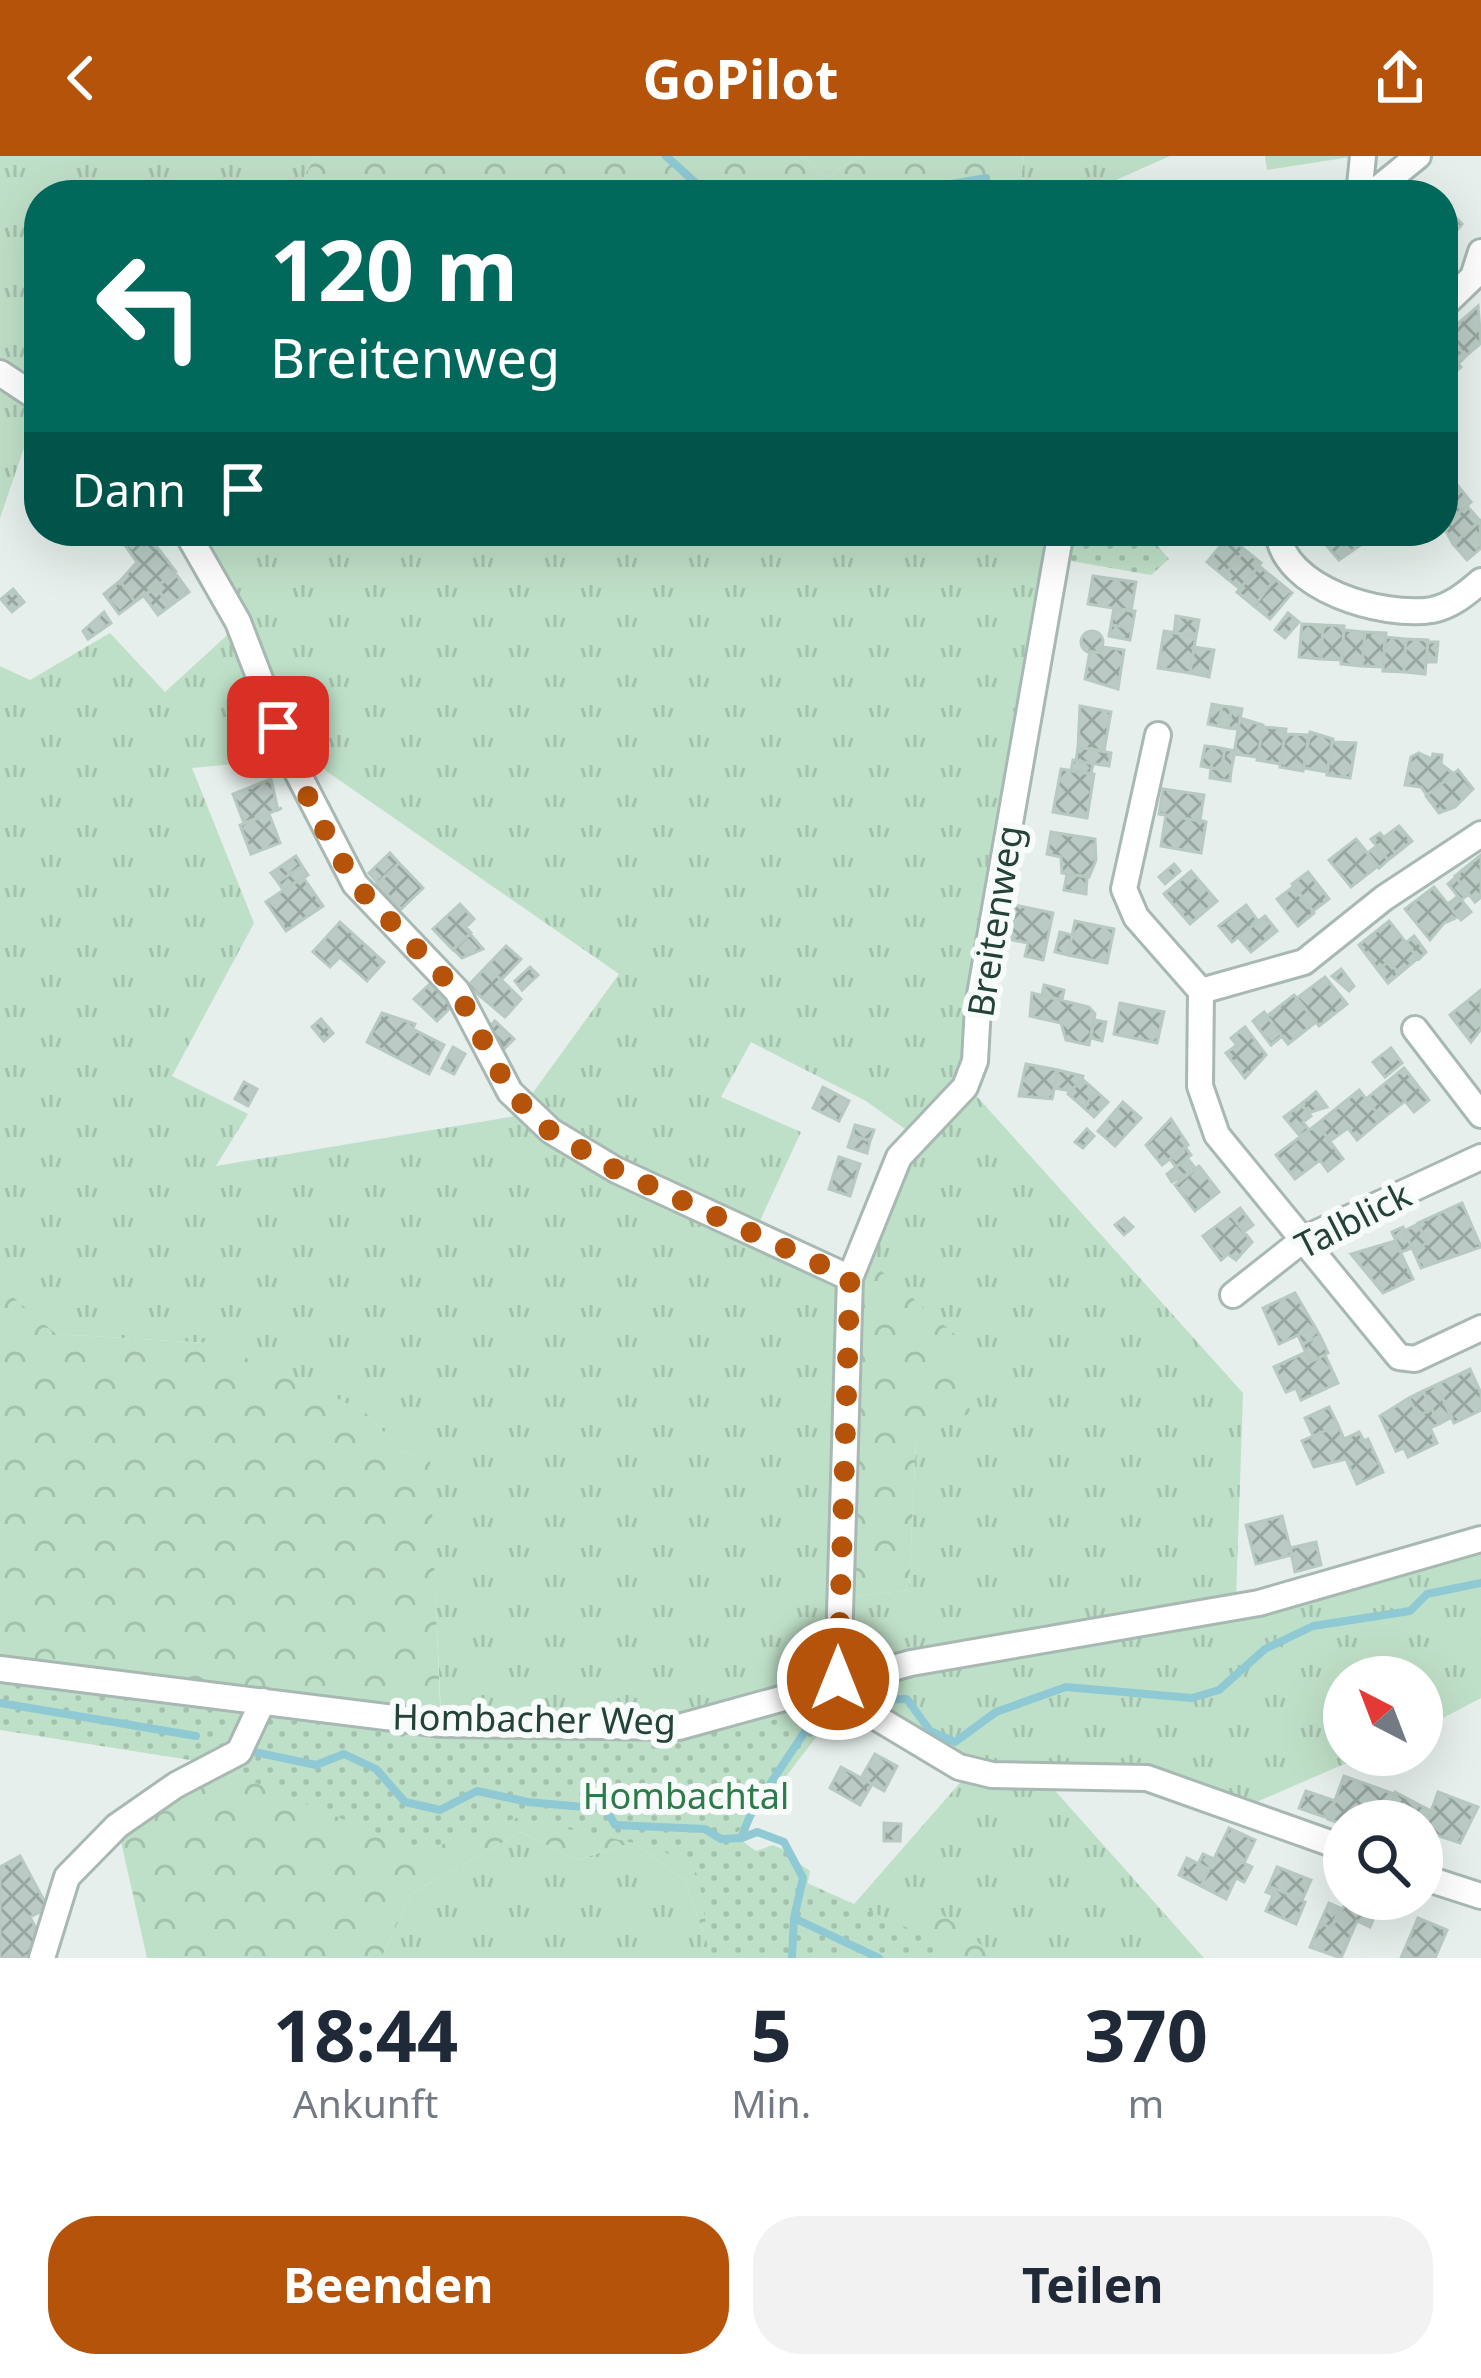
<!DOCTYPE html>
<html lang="de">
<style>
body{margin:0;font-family:"Noto Sans",sans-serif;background:#f2f2f3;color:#1f2937;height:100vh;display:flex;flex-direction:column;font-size:45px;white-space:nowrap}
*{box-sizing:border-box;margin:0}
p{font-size:39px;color:#747a83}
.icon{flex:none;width:66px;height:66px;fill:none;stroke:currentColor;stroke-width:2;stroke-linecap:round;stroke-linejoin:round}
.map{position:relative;height:1802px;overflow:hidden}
.details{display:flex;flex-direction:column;background:#fff;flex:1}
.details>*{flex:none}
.guide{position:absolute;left:24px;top:24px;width:1434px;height:366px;border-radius:48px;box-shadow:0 12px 48px #0002;background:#00695c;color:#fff;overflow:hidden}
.needle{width:78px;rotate:318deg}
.fabs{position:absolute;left:1323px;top:1500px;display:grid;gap:24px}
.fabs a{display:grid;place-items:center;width:120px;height:120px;border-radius:50%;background:#fff;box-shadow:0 12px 48px #0002;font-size:60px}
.pin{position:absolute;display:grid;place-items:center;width:102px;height:102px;color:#fff;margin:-51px;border-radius:24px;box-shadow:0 6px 18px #0006}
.me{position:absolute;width:132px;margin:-66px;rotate:0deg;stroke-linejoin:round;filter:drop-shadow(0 0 9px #0008)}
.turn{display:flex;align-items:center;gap:42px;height:252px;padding:0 48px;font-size:54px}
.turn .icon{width:156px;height:156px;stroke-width:2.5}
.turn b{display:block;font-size:84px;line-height:102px}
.then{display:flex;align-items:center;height:114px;padding:0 48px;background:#0003;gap:24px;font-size:45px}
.eta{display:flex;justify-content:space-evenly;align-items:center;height:204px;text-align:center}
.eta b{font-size:72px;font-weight:700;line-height:84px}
.action{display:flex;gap:24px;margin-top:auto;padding:24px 48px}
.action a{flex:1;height:138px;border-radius:48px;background:#b45309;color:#fff;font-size:48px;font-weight:700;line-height:138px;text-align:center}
.action a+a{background:#f2f2f3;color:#1f2937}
header{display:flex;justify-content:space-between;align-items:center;height:156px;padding:0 48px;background:#b45309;color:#fff;font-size:54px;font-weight:700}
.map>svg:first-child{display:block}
</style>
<header><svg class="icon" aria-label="back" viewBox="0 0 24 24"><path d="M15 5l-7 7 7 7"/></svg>GoPilot<svg class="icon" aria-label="share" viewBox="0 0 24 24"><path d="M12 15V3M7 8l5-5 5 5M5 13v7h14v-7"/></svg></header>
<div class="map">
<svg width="1481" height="1802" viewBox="0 0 1481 1802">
<defs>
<pattern id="grass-tufts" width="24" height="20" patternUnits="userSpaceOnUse" patternTransform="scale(3)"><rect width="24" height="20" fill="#bfe0c8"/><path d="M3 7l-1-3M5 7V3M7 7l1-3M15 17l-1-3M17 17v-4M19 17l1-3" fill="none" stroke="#a4c1ad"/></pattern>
<pattern id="forest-crowns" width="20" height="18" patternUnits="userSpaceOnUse" patternTransform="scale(3)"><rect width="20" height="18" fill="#bfe0c8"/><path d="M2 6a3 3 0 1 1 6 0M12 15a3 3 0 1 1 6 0" fill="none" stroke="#a4c1ad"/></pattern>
<pattern id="park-dots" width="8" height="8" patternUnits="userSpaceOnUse" patternTransform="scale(3)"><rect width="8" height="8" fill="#bfe0c8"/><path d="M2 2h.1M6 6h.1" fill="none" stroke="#a4c1ad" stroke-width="1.8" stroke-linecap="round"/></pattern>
<pattern id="building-cross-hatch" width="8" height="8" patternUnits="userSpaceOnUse" patternTransform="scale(3)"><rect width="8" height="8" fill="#bbcac4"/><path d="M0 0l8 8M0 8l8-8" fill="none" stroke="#98a6a0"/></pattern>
</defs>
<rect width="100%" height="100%" fill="#e6efeb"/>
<path fill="url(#grass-tufts)" d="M0,0H316L293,39H39V238L0,212Z
M802,0H860L828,21Z
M1024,0H1170L1082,39H1019Z
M1265,0H1357L1267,14Z
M0,222L39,248L0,362Z
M190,375H1055L962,926L912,978L866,945L751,886L721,941L801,976L752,1082L841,1126L830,1498C786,1583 527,1559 441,1558L429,1304L400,1294L366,1257L208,1187L55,1178L0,1130V510L30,524L110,477L165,536L235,472L289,603L192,612L254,767L172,920L248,958L216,1010L516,960L619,818L306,601L297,602Z
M973,936L1243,1237L1236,1444L865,1509L854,1489L851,1441L909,1434L916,1286L864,1100L922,990Z
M1481,1391V1542L1422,1573V1521H1344V1599H1365L1245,1651L1241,1646L975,1609L848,1539L849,1529Z
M965,1621L1050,1629L1204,1802H807Z
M521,1676L577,1704L633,1686L684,1724L713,1802H381L412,1737Z"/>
<path fill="url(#forest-crowns)" d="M316,0H802L828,21L860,0H1024L1019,39H293Z
M864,1100L960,1183L970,1257L916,1286L909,1434L851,1441L854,1185Z
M0,1130L56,1178L208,1187L297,1222L366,1257L400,1294L430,1304L441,1572L672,1579L828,1548L731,1697L781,1695L810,1715L793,1802H713L684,1724L633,1686L577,1704L521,1676L412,1737L381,1802H147L118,1672L282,1538L0,1507Z
M938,1755L998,1802H834Z"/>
<path fill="url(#park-dots)" d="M1071,375H1145L1169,403L1151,419L1065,404Z
M0,1520L279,1564L641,1584L747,1572L836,1545L840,1550L758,1657L734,1679L756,1695L773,1689L787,1695L807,1727L946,1789L952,1802H711L699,1722L690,1707L653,1691L516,1662L421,1696L209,1607L0,1574Z"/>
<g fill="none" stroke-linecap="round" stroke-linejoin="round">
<path stroke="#8ec9d4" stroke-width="8" d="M666,0L709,39
M889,39L986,22
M851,1532L875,1544L907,1543L930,1575L955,1586L996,1556L1066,1531L1192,1542L1219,1534L1265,1493L1313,1470L1410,1455L1427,1438L1481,1427
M0,1547L196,1580
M254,1596L316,1609L344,1598L376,1613L405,1646L440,1654L477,1635L528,1646L606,1653L615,1669L705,1673L721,1683L741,1682L752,1655L822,1550
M742,1682L757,1676L784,1686L803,1722L794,1762L879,1802
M792,1802L794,1762"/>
</g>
<path fill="url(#building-cross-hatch)" stroke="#b8c9c2" stroke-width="3" d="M1449,54L1462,68L1443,91V60Z
M1478,150L1481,187L1466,200L1446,178Z
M1448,180L1466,200L1458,208L1443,192Z
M1443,192L1461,211L1453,218L1443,207Z
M1443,313L1458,330L1443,343Z
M1458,330L1471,346L1445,369L1443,343Z
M1467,350L1480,365L1453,388L1443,370Z
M1480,365L1481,392L1467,404L1453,388Z
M128,375H145L176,416L135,446L120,425L137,406L119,381Z
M1328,375H1361L1368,384L1339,404L1320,382Z
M1229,380L1245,394L1224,420L1207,406Z
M1245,394L1261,407L1240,433L1224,420Z
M1259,410L1275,423L1254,450L1237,436Z
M175,417L189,436L170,450L156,431Z
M1093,420L1136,426L1131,455L1088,448Z
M1275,423L1292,437L1270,463L1254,450Z
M120,425L135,446L119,458L104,438Z
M156,431L170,450L158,459L144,440Z
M13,433L24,446L12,456L1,443Z
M1114,452L1135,455L1132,472L1111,469Z
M104,456L111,467L88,483L83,475Z
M1288,457L1299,466L1285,482L1275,474Z
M1176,460L1199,464L1196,480L1174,477Z
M1302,468L1323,469L1321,503L1299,501Z
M1111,469L1132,472L1130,484L1109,480Z
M1323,469L1344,470L1342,504L1321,503Z
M1344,474L1365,476L1362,510L1341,508Z
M1081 486a11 11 0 1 1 22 0a11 11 0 1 1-22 0Z
M1164,475L1196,480L1190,517L1158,512Z
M1365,476L1386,477L1383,511L1362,510Z
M1385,481L1406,483L1404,516L1383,515Z
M1406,483L1428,484L1425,518L1404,516Z
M1428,486H1438L1436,506H1426Z
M1103,491L1124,494L1118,533L1085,523L1090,495L1101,497Z
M1194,491L1214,494L1209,521L1190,517Z
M1212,548L1222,550L1218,570L1208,568Z
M1080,550L1111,556L1104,595L1078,591Z
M1222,550L1232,551L1228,572L1218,570Z
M1232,551L1242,553L1238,573L1228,572Z
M1240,562L1263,569L1258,601L1234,598Z
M1263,571L1286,573L1280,608L1257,604Z
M1310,576L1333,583L1327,616L1304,612Z
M1285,578L1309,579L1303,615L1280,611Z
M1332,586L1356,587L1350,622L1327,619Z
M1205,590L1215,591L1211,612L1201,610Z
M1078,591L1111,597L1109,610L1076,605Z
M1215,591L1225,593L1221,613L1211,612Z
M1225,593L1235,595L1231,615L1221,613Z
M1419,597L1432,603L1433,598L1442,599L1441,608L1454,618L1427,639L1421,631L1405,629L1411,601Z
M1073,604L1093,608L1091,618L1071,615Z
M1211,612L1231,615L1230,625L1210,622Z
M1061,613L1094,618L1087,662L1053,656Z
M1458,614L1473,633L1455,651L1439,657L1426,640Z
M271,623L278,654L282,652L244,667L233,638Z
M1163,633L1204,639L1200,664L1206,666L1159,658Z
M269,658L280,687L251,698L240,669Z
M1159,658L1206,666L1201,697L1161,690L1166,659Z
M1399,670L1412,685L1396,698L1383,682Z
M1051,676L1095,683L1096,704L1089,721L1062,717L1061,701L1047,698Z
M1380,677L1396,698L1388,704L1371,683Z
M1356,683L1378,710L1351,731L1329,704Z
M1377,690L1388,704L1379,712L1367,697Z
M390,697L399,707L378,727L369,717Z
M1481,699V741L1475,746L1455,720Z
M296,700L302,710L278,726L271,717Z
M399,707L423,732L401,753L384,735L377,742L370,734Z
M1174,708L1180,715L1165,728L1159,721Z
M302,710L308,719L283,734L278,726Z
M1191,715L1217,745L1190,768L1164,738Z
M1308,716L1329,743L1313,755L1292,728Z
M1067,718L1087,721L1086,738L1064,734Z
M303,721L323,750L286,775L266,746Z
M1456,721L1469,738L1461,744L1448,728Z
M1293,731L1314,757L1298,770L1277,743Z
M1434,731L1458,761L1444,767L1430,784L1405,753Z
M1458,740L1471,756L1461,764L1448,748Z
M460,748L474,763L466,771L471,777L453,794L433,773Z
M1015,749L1053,757L1043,804L1025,800L1028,787L1007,783Z
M1246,749L1258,765L1232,786L1219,770Z
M1265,760L1277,775L1251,796L1238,781Z
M1075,765L1114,773L1107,807L1068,799Z
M1389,765L1418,802L1399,818L1389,805L1378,814L1359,789Z
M340,766L384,806L367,825L340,801L330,811L313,796Z
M1060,776L1072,779L1068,799L1055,796Z
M470,778L483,793L462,802L453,793Z
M1414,780L1426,796L1419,803L1406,787Z
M506,790L521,803L501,824L487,810Z
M1389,805L1399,818L1388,827L1378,814Z
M487,810L521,843L505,861L468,830Z
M530,811L538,819L522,834L515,825Z
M1341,813L1354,830L1349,835L1332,820Z
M1325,821L1347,848L1319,870L1297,842Z
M433,825L455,847L437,865L414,843Z
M1044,829L1064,834L1062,844L1042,839Z
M1481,834V873L1471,886L1450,859Z
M1032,837L1089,851L1095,858L1089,889L1066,884L1061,867L1030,860Z
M1294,839L1316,866L1288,888L1267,860Z
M1120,847L1164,856L1157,887L1114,878Z
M1264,856L1282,880L1271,889L1253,865Z
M382,857L415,868L413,873L444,889L429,918L367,886Z
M321,863L333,877L324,885L312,871Z
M1094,864L1106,866L1102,885L1091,882Z
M495,865L514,883L503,894L484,877Z
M1245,871L1266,899L1245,922L1226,897L1237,889L1231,882Z
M453,891L465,898L454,918L442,912Z
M1391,892L1402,907L1385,921L1373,906Z
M1026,908L1058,914L1052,943L1019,940Z
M1404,912L1429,944L1414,956L1405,945L1382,963L1366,943Z
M1058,914L1083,920L1082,923L1071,935L1054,932Z
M1082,923L1097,936L1083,951L1068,938Z
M244,926L257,933L248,950L235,943Z
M823,931L849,945L839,965L813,952Z
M1359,934L1382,963L1357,984L1348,972L1330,985L1317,968Z
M1097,936L1108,946L1094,961L1083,951Z
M1316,936L1327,951L1308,957L1301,948Z
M1123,946L1141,962L1115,990L1098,975Z
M1301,948L1311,960L1303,966L1309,974L1300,980L1284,961Z
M1171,963L1188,989L1162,1009L1146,989Z
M1317,968L1343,1003L1328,1015L1320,1004L1295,1023L1276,999Z
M855,969L874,974L870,985L852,979Z
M1087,973L1094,980L1083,992L1075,986Z
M852,979L870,985L867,997L848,991Z
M1185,991L1191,999L1176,1011L1170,1003Z
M839,1001L860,1008L850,1040L829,1033Z
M1187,1002L1196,1013L1172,1026L1167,1018Z
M1199,1010L1219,1036L1195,1055L1175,1029Z
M1462,1047L1481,1091L1421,1112L1413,1094L1427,1087L1418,1067Z
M1240,1052L1253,1069L1244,1076L1231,1059Z
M1231,1059L1252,1086L1236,1104L1228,1098L1221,1104L1203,1080Z
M1124,1062L1133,1071L1124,1079L1115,1069Z
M1418,1068L1427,1087L1413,1094L1404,1075Z
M1403,1071L1412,1092L1401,1096L1392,1076Z
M1395,1085L1413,1123L1383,1137L1351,1098Z
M1295,1137L1315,1171L1279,1188L1263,1152Z
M1315,1171L1320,1180L1302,1188L1298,1179Z
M1320,1180L1328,1197L1310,1206L1302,1188Z
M1306,1196L1310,1206L1325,1199L1338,1227L1301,1244L1296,1232L1286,1236L1274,1211Z
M1470,1213L1481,1237V1254L1454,1267L1436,1229Z
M1436,1229L1452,1261L1439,1268L1423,1235Z
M1423,1235L1432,1253L1418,1260L1409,1242Z
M1409,1242L1418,1260L1432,1253L1439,1268L1430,1272L1437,1287L1408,1301L1404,1292L1396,1295L1380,1260Z
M1329,1251L1338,1269L1313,1280L1305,1262Z
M1338,1269L1344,1283L1359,1276L1364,1285L1368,1283L1383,1316L1357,1328L1346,1303L1314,1311L1302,1285Z
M1282,1360L1292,1399L1256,1408L1246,1369Z
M1316,1386L1321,1409L1295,1416L1290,1392Z
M875,1598L897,1610L884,1635L861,1622Z
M841,1611L872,1628L860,1649L830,1632Z
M1344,1620L1394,1638L1384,1665L1344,1669L1328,1663Z
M1306,1635L1335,1645L1328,1662L1299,1652Z
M1395,1636L1431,1655L1422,1680V1665H1384Z
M1438,1636L1478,1651L1460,1687L1424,1675Z
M884,1667L901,1668L900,1685H884Z
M1229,1672L1255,1684L1244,1707L1252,1711L1244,1726L1236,1722L1226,1743L1201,1730L1209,1713L1198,1708L1203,1698L1214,1703Z
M20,1700L48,1752L30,1761L45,1790L23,1802H0V1711Z
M1187,1702L1209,1713L1201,1730L1179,1719Z
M1277,1711L1311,1724L1302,1744L1269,1730Z
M1269,1730L1305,1746L1296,1768L1266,1755L1273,1739L1266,1736Z
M1348,1743L1381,1744L1370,1771L1357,1765L1341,1802L1310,1791L1320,1767L1331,1772Z
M1329,1747L1340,1752L1331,1772L1320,1767Z
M1418,1762L1447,1774L1435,1802H1401Z"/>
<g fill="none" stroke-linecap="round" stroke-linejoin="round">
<g stroke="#a8b8b2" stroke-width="30">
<path id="street" d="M1359,39L1363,0
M1370,39L1418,0
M1443,150L1473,121L1481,96
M0,217L39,243
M186,375L238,466L292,606L355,728L457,835L510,936L551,975L616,1014L850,1122
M1061,375L978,850L975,905L965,931L899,1001L850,1122L838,1523L844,1542L959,1611L992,1619L1147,1622L1344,1692
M1278,375C1282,433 1383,462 1432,454C1452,450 1467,437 1481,425
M1158,579L1124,733L1136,761L1201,835L1200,930L1217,979L1399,1201L1415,1203L1481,1172
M1201,835L1304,806L1384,742L1481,678
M1415,873L1481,959
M1233,1139L1304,1083L1481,1001
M0,1513L442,1568L679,1571L911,1507L1259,1447L1481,1383
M1422,1721L1481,1740
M42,1802L67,1721L117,1670L176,1629L239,1596L263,1545"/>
</g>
<use href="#street" stroke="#fff" stroke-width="24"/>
</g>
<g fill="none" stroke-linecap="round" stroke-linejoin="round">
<path stroke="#b45309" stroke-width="21" stroke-dasharray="0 37.8" d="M278,571L315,657L355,728L457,835L510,936L550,975L616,1014L850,1122L838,1523"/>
</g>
<g text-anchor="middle" stroke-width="12" stroke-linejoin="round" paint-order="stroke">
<g font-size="36" fill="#24423a" stroke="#f7fbf9">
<text transform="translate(995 765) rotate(-81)" y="13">Breitenweg</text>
<text transform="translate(1353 1064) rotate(-27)" y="13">Talblick</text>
<text transform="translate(534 1563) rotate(1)" y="13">Hombacher Weg</text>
</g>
<g font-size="36" fill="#2d7a4b" stroke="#f7fbf9">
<text x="686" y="1653">Hombachtal</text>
</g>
</g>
</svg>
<div class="fabs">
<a><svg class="needle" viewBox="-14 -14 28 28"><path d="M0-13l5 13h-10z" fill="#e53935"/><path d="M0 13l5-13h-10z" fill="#747a83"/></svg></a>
<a><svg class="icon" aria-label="search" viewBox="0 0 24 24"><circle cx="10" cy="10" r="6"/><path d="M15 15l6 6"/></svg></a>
</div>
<div class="pin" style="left:278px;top:571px;background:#d93025"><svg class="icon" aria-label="arrive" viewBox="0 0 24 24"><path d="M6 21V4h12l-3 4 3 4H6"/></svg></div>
<svg class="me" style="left:838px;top:1523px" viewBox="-20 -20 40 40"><circle r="17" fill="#b45309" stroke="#fff" stroke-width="3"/><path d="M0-11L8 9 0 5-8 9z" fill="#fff"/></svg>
<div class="guide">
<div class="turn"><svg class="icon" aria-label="left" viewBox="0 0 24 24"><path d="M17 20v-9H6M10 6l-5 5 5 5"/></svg><div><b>120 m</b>Breitenweg</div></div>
<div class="then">Dann<svg class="icon" aria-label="arrive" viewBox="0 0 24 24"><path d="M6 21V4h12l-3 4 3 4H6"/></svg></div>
</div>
</div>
<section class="details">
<div class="eta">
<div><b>18:44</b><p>Ankunft</p></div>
<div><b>5</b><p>Min.</p></div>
<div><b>370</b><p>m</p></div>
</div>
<div class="action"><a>Beenden</a><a>Teilen</a></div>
</section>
